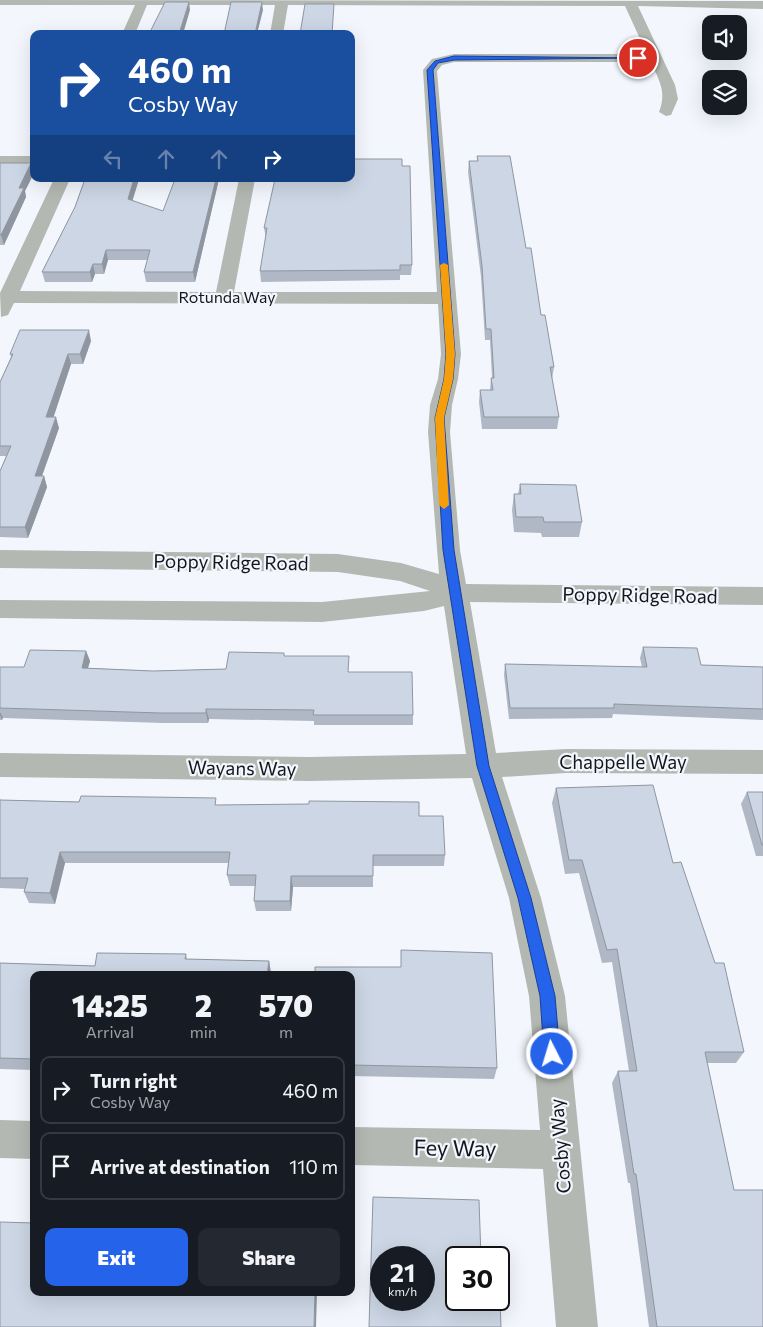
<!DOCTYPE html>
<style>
body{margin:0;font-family:Commissioner,sans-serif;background:#242831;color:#f1f3f6;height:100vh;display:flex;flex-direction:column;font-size:19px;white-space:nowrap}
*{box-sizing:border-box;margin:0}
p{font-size:16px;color:#9ea1a6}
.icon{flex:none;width:28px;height:28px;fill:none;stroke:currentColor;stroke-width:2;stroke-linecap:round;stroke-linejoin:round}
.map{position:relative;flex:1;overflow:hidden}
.drawer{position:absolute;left:30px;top:971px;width:325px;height:325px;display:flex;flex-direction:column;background:#171b24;border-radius:10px;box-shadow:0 5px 20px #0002}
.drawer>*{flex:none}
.banner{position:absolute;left:30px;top:30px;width:325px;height:152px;border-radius:10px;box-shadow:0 5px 20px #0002;background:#1a4fa0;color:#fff;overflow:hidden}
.controls{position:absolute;left:702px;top:15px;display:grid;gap:10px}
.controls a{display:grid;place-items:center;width:45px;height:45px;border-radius:10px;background:#171b24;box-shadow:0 5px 20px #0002;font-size:25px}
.speed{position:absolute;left:370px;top:1246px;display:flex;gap:10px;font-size:25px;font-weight:700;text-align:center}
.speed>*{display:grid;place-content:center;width:65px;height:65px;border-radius:50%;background:#171b24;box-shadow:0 5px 20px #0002;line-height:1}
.speed small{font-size:12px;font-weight:400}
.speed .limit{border:2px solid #111;border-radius:8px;background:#fff;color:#111}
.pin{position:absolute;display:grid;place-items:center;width:42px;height:42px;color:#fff;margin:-21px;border:2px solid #fff;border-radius:50%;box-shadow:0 1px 5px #0007}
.me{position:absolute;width:55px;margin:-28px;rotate:355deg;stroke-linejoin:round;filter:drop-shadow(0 0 4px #0008)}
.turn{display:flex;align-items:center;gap:18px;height:105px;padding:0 15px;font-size:22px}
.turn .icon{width:65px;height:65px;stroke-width:2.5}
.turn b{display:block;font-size:35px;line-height:42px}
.lanes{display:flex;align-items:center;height:48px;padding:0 15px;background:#0003;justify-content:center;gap:25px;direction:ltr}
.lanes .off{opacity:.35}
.eta{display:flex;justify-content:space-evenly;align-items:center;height:85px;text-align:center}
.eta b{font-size:30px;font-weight:800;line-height:35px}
.action{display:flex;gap:10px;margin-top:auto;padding:10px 15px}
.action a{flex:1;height:58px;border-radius:10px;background:#2563eb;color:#fff;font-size:20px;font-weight:800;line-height:58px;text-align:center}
.action a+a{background:#242831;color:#f1f3f6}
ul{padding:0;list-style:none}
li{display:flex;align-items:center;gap:15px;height:68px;margin:0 10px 8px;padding:0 5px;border:2px solid #363941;border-radius:10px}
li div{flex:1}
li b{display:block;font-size:19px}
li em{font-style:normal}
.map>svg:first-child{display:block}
</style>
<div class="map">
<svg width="763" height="1327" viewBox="0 0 763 1327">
<rect width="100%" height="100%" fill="#f3f7fd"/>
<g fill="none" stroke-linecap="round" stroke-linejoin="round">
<path fill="#b4b8b2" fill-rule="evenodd" d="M0,0L763,1V9L638,6L675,85L678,99L671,115L666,116L659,112C667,91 659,81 651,62H454L442,65L437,71L461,354L458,379L452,405L450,432L460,550L466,584L763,587V605L470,602L496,753L566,749L763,750V774L566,773L502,777L541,898L565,996L598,1327H556L543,1169L351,1165V1127L540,1130L529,996L509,898L472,778L308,781L0,777V753L308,757L466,754L444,606L424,611L322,622L0,618V600L322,602L430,591L400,581L338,572L0,568V550L338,554L401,563L439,574L428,432L430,405L438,379L441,354L438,304L14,303L8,315L1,317L0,293L54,179H70L20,291L216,292L239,179H255L234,292H437L423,70L432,59L454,54H647L625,6L288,5L283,34H270L275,5H147L135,34H122L135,5H0Z
M0,156H34V166H0Z
M0,1120L34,1121V1159L0,1158Z"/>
</g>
<path fill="#afb8c4" d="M477,156L526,248L541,315L554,367L552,379L559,417L557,429H482L479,402L480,390H490L491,378H492L490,340H485L481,277L468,172L469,161H477Z
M0,163H31L34,173L25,191L26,197L4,245H0Z
M402,166L412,265L411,275H400V280L261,282L260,271L266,238L264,228Z
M85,179H139L132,201L163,211L219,179L195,282H146L144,272L148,260H108L104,274H95L92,282H45L42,272L75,207Z
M91,341L83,364H71L53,417L59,428L42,476H44L47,487L28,538L0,537V471L6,456H0V382L11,357L10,354Z
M520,484L582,522L579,537H542L541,533L514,532L512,510L514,494H518Z
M643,647L701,665L763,667V720L613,714L612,718L509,719L504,675L505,664L642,667L640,658Z
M86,651L90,661L88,668L153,671L226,669L284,653V656L349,672L413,715V725H314V721L209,719L208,723H164L3,718L2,720H0V667H24Z
M556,788L673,863L744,1052L736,1063H707L763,1327H649L630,1183H628L612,1083L618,1071H629L612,962L602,963L579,873L565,874L552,803Z
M747,792H763V856H756L741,804Z
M0,799L1,800L218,805L419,816L445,855L444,866H373V887H293L291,911H256L254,901L255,886H230L227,875L228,863H65L55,904L29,903L24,892L25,889L0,888Z
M186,954L187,959L269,961L271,973L34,975V1070L0,1069V963L95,966Z
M351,975L497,1068L494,1079L351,1076Z"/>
<path fill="#8f96a0" d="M189,2L190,10L183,34H179Z
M262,2L263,10L257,34H255Z
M31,163L34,173L25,191L26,197L4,245L1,235L19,188Z
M134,179H139L130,209L128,199Z
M216,179H219L195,282L193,272Z
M106,250L108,260L104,274L102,264Z
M93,264L95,274L92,282L90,272Z
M89,330L91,341L83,364L80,354Z
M68,354L71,364L50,428L46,417Z
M56,417L59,428L38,487L35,476Z
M44,476L47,487L28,538L25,527Z
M86,651L90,661L85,678L82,668Z
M206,709L209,719L208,723L206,713Z
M0,712L3,718L2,720L0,715Z
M60,852L65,863L55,904L50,893Z
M291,876L293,887L291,911L290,901Z
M269,961L271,973V975H267Z
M315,1292H317L316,1327H314Z"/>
<path fill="#ccd6e4" stroke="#8f96a0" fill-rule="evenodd" d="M165,2H189L179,34H149Z
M231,2H262L255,34H224Z
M305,4H334L332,34H300Z
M477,156H510L526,248H531L541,315H545L554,367H550L559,417H484L480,390H493L491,378H494L491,329H486L482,266L469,161H478Z
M351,159H402V166H410L412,265H400V270L260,271L267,228H264L275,179H351Z
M0,163H31L19,188H24L1,235H0Z
M85,179H134L128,199L163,211L175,179H216L193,272H144L150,250H106L102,264H93L90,272H42L75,207Z
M20,330H89L80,354H68L46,417H56L35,476H44L25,527H0V471L11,446H0V382L13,354H10Z
M520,484L576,485L582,522H544L543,517H516L514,494H521Z
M643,647L697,648L701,665L763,667V709L614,704V708H510L505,664L647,667Z
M30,650L86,651L82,668L153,671L226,669L229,652L284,653V656H349L348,672H412L413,715H313L314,710L206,709V713H161L0,708V667H24Z
M653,785L673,863L681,862L715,963H724L744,1052H705L734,1190H763V1327H657L636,1174H634L618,1071H637L617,949L607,950L582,860H569L556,788Z
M747,792H763V845H762Z
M81,796L216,798L215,805L309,804V801L419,802V816H443L445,855H373V876H291L290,901H254L256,875H227L230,852H60L50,893L24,892L28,878H0V800L79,802Z
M401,950L492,953L497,1068L351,1065V975H315V967H401Z
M97,953L186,954L185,959L269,961L267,975H34V1059L0,1058V963L95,966Z
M373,1197L479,1200L481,1258H456V1300H499V1273L501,1327H369ZM381,1258H424V1300H381Z
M0,1222L34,1223V1292H315L314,1327H0Z"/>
<path fill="#2563eb" stroke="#184099" d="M454,56L640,58L454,60L438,63L433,70L455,354L453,379L444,418L454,550L489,766L531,898L555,996L560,1054L557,1059L552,1061L547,1059L544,1054L540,996L518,898L477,766L443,550L435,418L444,379L446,354L427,70L435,61Z"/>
<path fill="#f59e0b" d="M444,263L448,265L455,354L453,379L444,418L449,505L444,509L439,505L435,418L444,379L446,354L440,265Z"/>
<g text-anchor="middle" stroke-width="4.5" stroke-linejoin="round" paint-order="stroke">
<g font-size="16" fill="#13171c" stroke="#f3f7fd">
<text x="227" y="303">Rotunda Way</text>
</g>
<g font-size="19" fill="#13171c" stroke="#f3f7fd">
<text transform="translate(231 562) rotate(1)" y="7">Poppy Ridge Road</text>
<text transform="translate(640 595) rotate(1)" y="7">Poppy Ridge Road</text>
<text x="623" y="769">Chappelle Way</text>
<text transform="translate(242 768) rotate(1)" y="7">Wayans Way</text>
<text transform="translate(560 1146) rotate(-95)" y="7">Cosby Way</text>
</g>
<g font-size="22" fill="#13171c" stroke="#f3f7fd">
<text transform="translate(455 1148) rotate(1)" y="8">Fey Way</text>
</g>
</g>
</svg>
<div class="controls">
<a><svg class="icon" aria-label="sound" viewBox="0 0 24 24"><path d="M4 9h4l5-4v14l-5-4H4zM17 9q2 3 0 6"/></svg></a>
<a><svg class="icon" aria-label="layers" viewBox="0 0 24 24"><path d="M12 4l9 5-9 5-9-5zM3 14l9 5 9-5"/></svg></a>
</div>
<div class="speed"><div>21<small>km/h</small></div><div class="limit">30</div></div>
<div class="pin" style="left:638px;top:58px;background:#d93025"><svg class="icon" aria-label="arrive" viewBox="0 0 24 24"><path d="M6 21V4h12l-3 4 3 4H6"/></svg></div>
<svg class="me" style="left:552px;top:1054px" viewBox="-20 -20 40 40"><circle r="17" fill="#2563eb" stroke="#fff" stroke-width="3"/><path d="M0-11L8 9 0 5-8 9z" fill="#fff"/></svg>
<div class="banner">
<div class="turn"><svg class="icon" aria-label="right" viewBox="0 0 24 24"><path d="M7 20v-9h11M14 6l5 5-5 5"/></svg><div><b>460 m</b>Cosby Way</div></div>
<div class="lanes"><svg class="icon off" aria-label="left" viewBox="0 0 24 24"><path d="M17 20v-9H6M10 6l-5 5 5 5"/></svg><svg class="icon off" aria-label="ahead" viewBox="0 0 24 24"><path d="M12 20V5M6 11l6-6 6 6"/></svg><svg class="icon off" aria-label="ahead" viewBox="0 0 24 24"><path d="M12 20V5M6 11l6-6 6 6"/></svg><svg class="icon" aria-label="right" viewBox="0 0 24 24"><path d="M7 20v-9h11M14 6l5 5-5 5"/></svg></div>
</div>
<section class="drawer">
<div class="eta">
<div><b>14:25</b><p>Arrival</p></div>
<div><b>2</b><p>min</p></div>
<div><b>570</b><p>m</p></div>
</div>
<ul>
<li><svg class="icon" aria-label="right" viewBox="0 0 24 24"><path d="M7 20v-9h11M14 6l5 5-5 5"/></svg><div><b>Turn right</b><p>Cosby Way</p></div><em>460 m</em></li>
<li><svg class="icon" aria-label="arrive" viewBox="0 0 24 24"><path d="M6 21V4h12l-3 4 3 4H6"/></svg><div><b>Arrive at destination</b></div><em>110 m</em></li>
</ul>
<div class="action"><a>Exit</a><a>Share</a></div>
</section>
</div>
